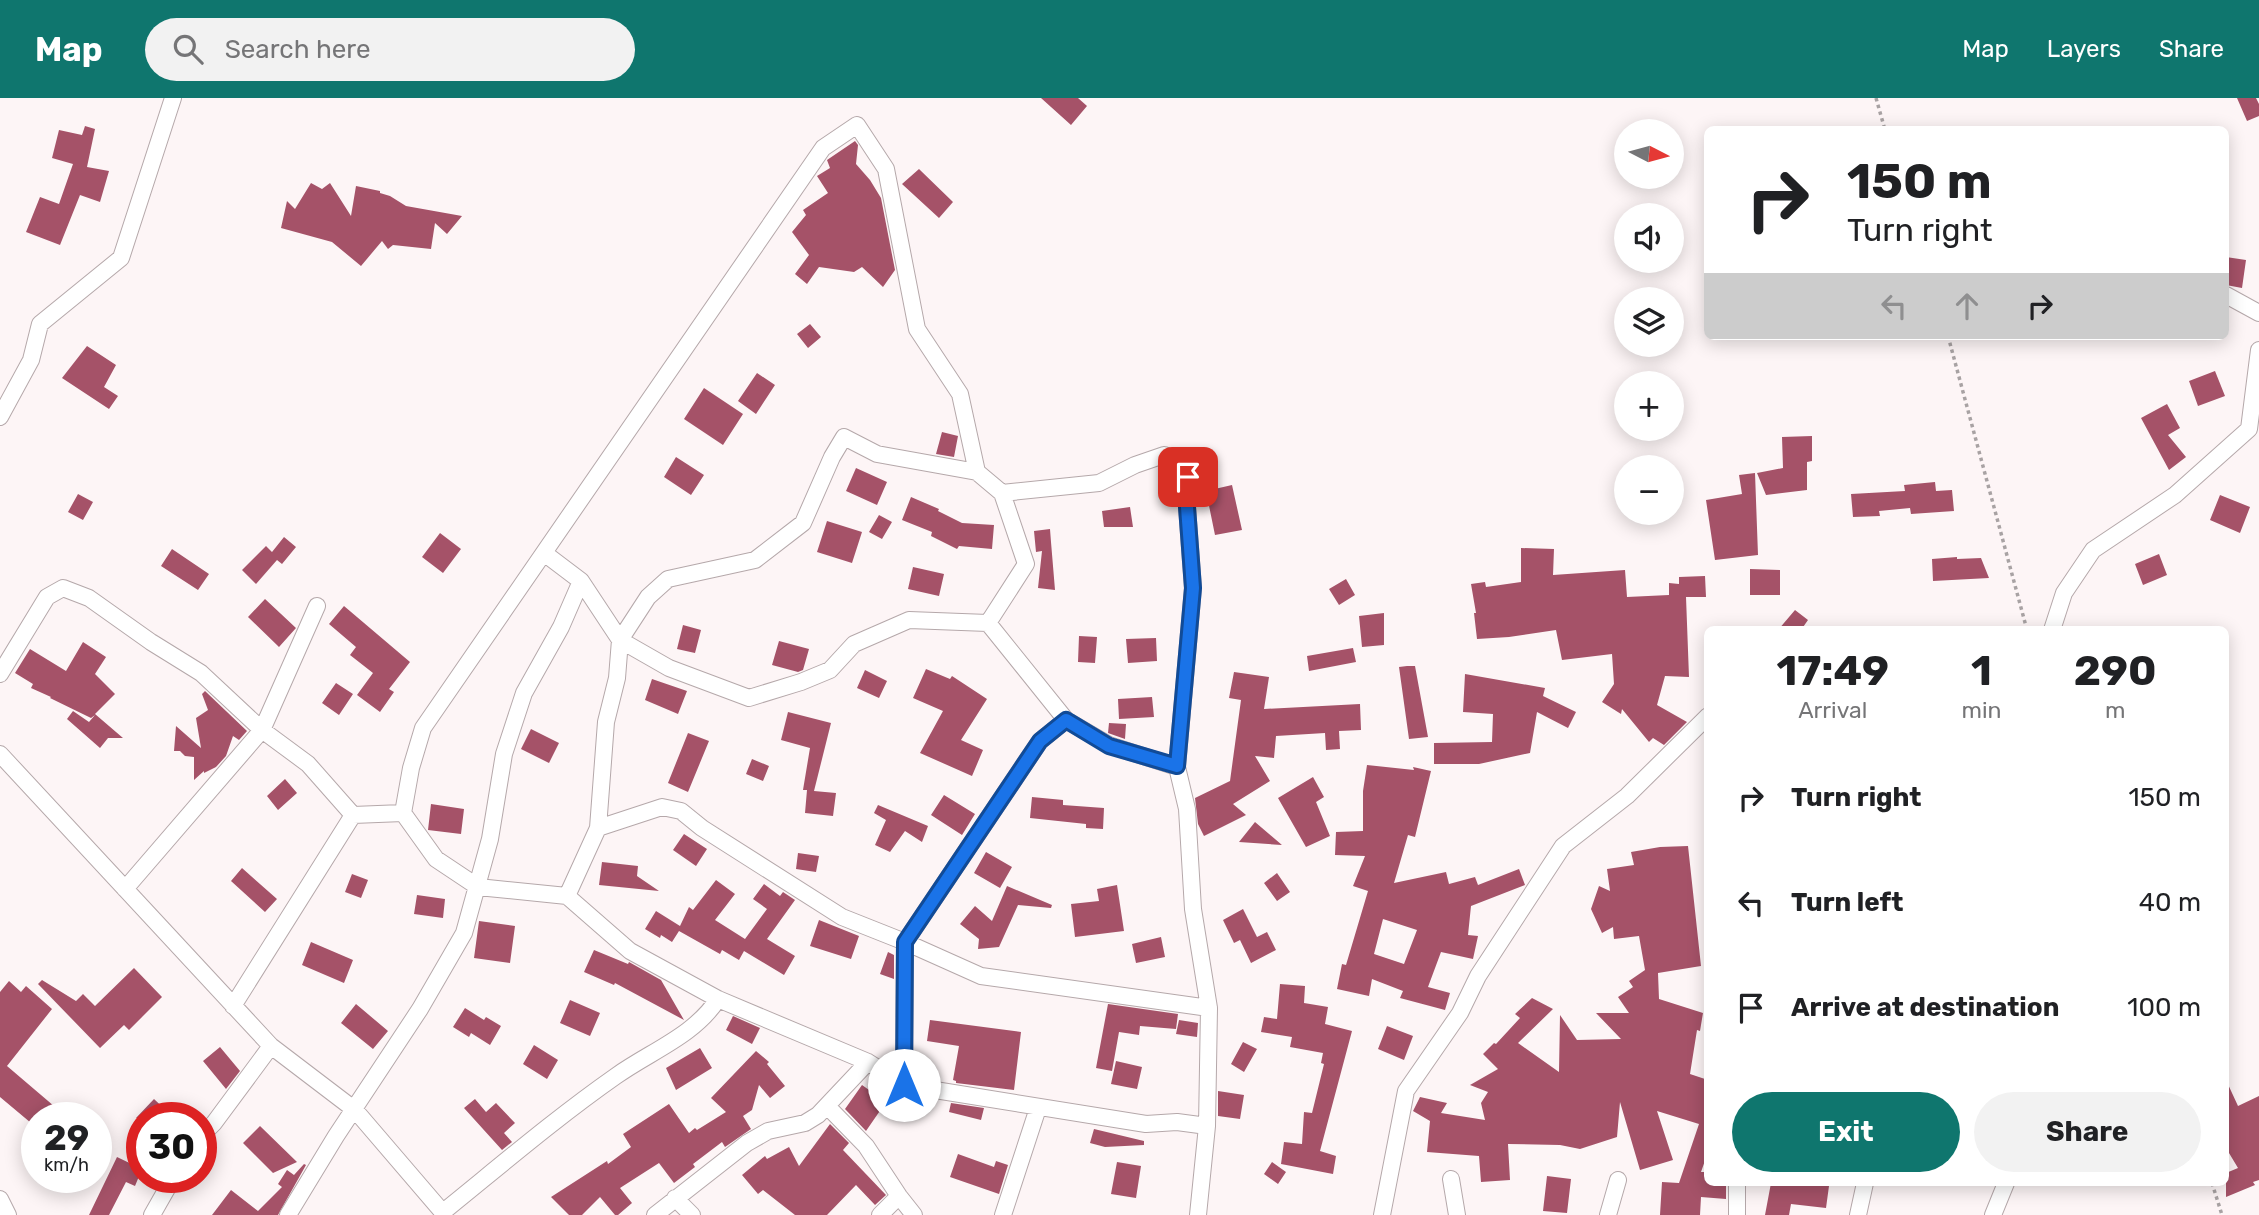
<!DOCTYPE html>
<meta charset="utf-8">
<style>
body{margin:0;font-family:Rubik,sans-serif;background:#f2f2f2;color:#202124;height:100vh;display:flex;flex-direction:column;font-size:26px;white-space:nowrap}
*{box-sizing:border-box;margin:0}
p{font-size:23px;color:#757577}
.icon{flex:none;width:38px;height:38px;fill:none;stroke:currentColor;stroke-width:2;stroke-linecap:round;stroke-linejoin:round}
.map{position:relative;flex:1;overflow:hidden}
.sheet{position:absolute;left:1704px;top:528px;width:525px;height:560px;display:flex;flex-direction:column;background:#fff;border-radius:10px;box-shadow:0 4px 18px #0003}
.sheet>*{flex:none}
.guide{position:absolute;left:1704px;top:28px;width:525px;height:214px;border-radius:10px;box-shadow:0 4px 18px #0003;background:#fff;color:#202124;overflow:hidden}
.needle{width:46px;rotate:96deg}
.controls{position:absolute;left:1614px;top:21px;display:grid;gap:14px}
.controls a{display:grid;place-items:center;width:70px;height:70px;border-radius:50%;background:#fff;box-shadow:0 4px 18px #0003;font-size:35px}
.speed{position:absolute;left:21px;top:1004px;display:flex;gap:14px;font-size:35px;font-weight:700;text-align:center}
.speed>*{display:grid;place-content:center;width:91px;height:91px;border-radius:50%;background:#fff;box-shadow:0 4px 18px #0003;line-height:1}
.speed small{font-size:18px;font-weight:400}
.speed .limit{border:10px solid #d22;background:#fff;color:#111}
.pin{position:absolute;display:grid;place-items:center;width:60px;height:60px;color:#fff;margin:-30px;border-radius:14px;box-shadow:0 4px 10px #0006}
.me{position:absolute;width:77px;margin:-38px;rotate:0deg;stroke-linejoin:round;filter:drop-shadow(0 0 5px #0008)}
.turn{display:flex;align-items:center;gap:24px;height:147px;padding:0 28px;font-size:32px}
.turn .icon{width:91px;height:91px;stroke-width:2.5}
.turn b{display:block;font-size:49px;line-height:60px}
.lanes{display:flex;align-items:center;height:66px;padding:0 28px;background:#0003;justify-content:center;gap:35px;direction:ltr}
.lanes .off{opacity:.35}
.eta{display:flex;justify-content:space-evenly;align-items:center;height:119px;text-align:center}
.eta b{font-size:42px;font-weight:700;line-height:49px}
.button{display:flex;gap:14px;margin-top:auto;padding:14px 28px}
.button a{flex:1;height:80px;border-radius:42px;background:#0f766e;color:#fff;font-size:28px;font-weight:700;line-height:80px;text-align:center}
.button a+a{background:#f2f2f2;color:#202124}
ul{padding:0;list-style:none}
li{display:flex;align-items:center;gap:21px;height:105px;padding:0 28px}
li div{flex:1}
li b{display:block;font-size:26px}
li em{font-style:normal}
header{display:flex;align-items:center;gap:42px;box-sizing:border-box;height:98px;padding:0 35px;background:#0f766e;color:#fff}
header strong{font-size:33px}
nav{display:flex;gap:38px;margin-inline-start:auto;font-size:24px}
.search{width:490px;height:63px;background:#f2f2f2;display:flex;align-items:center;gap:18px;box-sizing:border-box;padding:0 24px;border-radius:38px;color:#757577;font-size:26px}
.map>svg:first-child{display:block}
</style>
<header>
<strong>Map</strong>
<div class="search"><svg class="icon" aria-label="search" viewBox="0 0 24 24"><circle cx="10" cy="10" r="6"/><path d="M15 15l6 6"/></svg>Search here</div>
<nav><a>Map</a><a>Layers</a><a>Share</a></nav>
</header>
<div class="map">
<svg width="2259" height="1117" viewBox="0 0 2259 1117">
<rect width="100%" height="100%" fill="#fdf5f6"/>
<path fill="#a55268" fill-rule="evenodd" d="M1041,0H1078L1087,8L1071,27Z
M2237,0H2256L2259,6V18L2247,23Z
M85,28L95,31L87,69L109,73L100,104L80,97L60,147L26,134L40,99L59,106L73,66L52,60L59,32L82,37Z
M855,43L858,47L856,66L870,82L881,100L895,172L883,189L862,169L854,174L819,169L807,186L795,176L809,157L792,134L806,117L803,112L828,95L817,78L830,70L827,62Z
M919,71L953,104L939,120L902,86Z
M311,85L322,91L330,85L351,118L356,88L380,93V95L390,98L406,108L462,118L447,136L435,125L431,151L393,147L388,151L382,143L361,168L332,144L281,130L287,103L295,111Z
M2226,159L2246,162L2242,190L2226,187Z
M810,226L821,239L808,250L797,236Z
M87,248L116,267L104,289L118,298L109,311L62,280Z
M2215,273L2225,298L2198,308L2189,283Z
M757,275L775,287L756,316L738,303Z
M704,290L743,316L723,347L684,321Z
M2167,306L2180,330L2168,337L2186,359L2169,372L2141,320Z
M942,334L958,338L954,359L936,356Z
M1812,338V363L1807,364V392L1766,397L1757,375L1783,370L1782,339Z
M676,359L704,377L691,397L664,379Z
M856,370L887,384L877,407L846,393Z
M1755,375L1758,457L1715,462L1706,402L1742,396L1739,377Z
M1935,384L1936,393L1952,392L1954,413L1911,416L1910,410L1879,413L1880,418L1853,419L1851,396L1905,393L1904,387Z
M1232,387L1242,432L1215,437L1206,393Z
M78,396L93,404L83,422L68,414Z
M2220,397L2250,409L2240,435L2210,422Z
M911,399L939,411L938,413L962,425L994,427L992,451L959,448L957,451L931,438L932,434L902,422Z
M1130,409L1133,429H1104L1102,413Z
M879,417L892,424L882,441L869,434Z
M827,423L862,434L852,465L817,454Z
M1050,431L1051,444L1055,492L1038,490L1042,453L1036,454L1034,433Z
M440,435L461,451L443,475L422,459Z
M284,439L296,449L282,466L277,462L256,486L242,472L266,448L272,454Z
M1521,450L1554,451L1553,477L1625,472L1627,499L1669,497V485L1679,486V479L1705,478L1706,499H1686L1689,579L1665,578L1657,607L1687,624L1664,647L1653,640L1649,644L1622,611L1621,616L1602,604L1614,586L1612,556L1562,562L1556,532L1509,539L1477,541L1474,515H1476L1471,486L1485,484L1486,489L1521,484Z
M172,451L209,476L198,492L161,468Z
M2159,456L2167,477L2143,487L2135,466Z
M1957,459V461L1981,460L1989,480L1933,483L1932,461Z
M913,469L944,476L939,498L908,491Z
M1750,471L1780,472V497H1750Z
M1346,481L1355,497L1339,507L1329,491Z
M265,501L296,530L279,549L248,519Z
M344,508L410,564L389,591L394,594L380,614L357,597L373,575L350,557L356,549L329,526Z
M1795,512L1808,522L1801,532H1778Z
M1384,515V547L1362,549L1359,518Z
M683,527L701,532L695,555L677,551Z
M1079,538L1097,539L1095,565L1078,564Z
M1156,540L1157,563L1128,565L1126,541Z
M779,543L809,551L803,572L798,574L772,567Z
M83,544L106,559L95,576L115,596L95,616L123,640H108L100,650L67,621L73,613L89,624L95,617L91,620L50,600L51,599L31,590L33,586L15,575L30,551L66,573Z
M1353,550L1356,564L1309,573L1307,558Z
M1407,568H1415L1428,639L1409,641L1399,569Z
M926,571L950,581L952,578L987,601L961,642L983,652L972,678L920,655L943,613L913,600Z
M865,572L887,583L879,600L857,590Z
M1234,574L1269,579L1264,611L1360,606L1361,632L1339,633L1340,651L1326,652L1325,635L1276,638L1274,660L1255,658L1270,683L1233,706L1246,717L1204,738L1198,726L1195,700L1230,683L1241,602L1229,600Z
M1465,576L1545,590L1543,598L1576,614L1568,630L1537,614L1530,655L1479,666H1434V645L1492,644L1493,616L1463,614Z
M652,581L687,593L678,616L645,602Z
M336,585L353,596L339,617L322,605Z
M205,593L247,633L239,642L233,638L226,658L216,669L204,675V673L194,682V659L185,658L180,653H174L176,628L201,650L196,620L208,612L202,596Z
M1152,599L1154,619L1119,621L1118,601Z
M788,614L831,625L814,693L836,695L833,718L805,715L807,692H803L810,650L781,642Z
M1109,625L1126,626L1125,641L1108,635Z
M531,631L559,645L549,665L521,651Z
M688,635L709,643L688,694L668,685Z
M752,661L769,668L763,683L746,676Z
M1367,667L1414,672L1413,669L1431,673L1415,739L1408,737L1394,785L1446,774L1449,786L1475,779L1478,787L1519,771L1525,787L1471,808L1468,837L1478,838L1473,861L1441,854L1428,889L1450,895L1445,912L1400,900L1403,893L1372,881L1369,898L1337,891L1342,866L1346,867L1368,793L1353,788L1365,758L1335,757L1336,734L1363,733V693ZM1383,821L1417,832L1404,866L1374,856Z
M1313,679L1324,699L1316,704L1330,738L1306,749L1278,700Z
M285,681L297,695L278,712L267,698Z
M944,697L975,716L962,737L931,717Z
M1032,699L1063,702V707L1104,710L1103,731L1086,730V726L1030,720Z
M431,706L464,711L461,736L428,732Z
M878,707L928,728L922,744L905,733L890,754L875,747L886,722L874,715Z
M1255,724L1282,747L1239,744Z
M684,736L707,751L696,768L673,752Z
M1688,748L1701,868L1658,875L1659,901L1703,915L1700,933L1697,932L1690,976L1708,982V1054L1701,1074H1708V1085H1726V1101L1701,1099L1700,1117H1660L1662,1084L1679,1085L1699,1026L1657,1013L1673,1062L1640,1072L1620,1004L1617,1039L1580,1051L1560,1047L1508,1046L1510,1082L1481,1084L1479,1058L1427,1054L1430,1023L1413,1013L1420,999L1447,1005L1441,1015L1485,1022L1481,1005L1488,994L1470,987L1498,971L1483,956L1494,945L1496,946L1520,920L1515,916L1532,900L1553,911L1518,945L1559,974L1560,917L1577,942L1621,941L1596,915H1629L1618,899L1633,889L1629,883L1645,872L1639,838L1614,841L1613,829L1602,835L1591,811L1599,788L1610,793L1607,771L1634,767L1631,754L1660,749Z
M986,754L1012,769L1000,790L974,775Z
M798,755L819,758L816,774L796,771Z
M602,764L638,768L637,778L659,793L599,787Z
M242,770L277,801L265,814L231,783Z
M1277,775L1290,794L1277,803L1264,785Z
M352,776L368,782L361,800L345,794Z
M716,782L735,796L715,822L745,841L767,811L753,801L764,786L780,798L783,794L795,802L767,841L795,858L784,877L744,853L739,862L722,852L720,856L679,833L672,844L661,837L660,840L645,831L656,813L680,828L689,809L693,812Z
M1117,787L1124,833L1075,839L1071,806L1099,803L1097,791Z
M1007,788L1052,807L1051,810L1018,807L999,849L978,851L979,841L960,826L975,808L992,823Z
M417,797L445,801L443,820L414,816Z
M1243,811L1257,839L1267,834L1276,852L1251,865L1240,842L1234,845L1223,822Z
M819,822L859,838L851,861L810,848Z
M479,823L515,828L510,865L474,860Z
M1161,839L1165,859L1136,865L1132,846Z
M311,844L353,862L344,885L302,867Z
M594,852L628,866L629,864L661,882L684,922L615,885L614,887L584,874Z
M888,854L894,857V881L880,876Z
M134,870L162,899L129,932L124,927L100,950L38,886L42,882L76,903L83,896L95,908Z
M9,883L21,894L26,888L52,911L7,968L68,1020H37V1030L0,999V894Z
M1280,886L1305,888L1304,905L1328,909L1325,926L1352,933L1320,1053L1336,1058L1333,1076L1281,1066L1284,1044L1302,1046L1304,1014L1312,1015L1324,966L1321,965L1323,955L1290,949L1292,939L1261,934L1264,919L1277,921Z
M570,902L600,915L590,938L560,925Z
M356,906L388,933L373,951L341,925Z
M1108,906L1178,916L1176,931L1140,928L1139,937L1119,934L1112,973L1096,970Z
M465,910L484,922L486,919L501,928L490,947L471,935L469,939L453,929Z
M733,918L760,930L752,946L726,932Z
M930,922L1021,934L1014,992L956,985V983L953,982L959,948L927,943Z
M1179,922L1198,925L1197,939L1176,936Z
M1387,928L1413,938L1404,962L1378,951Z
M1243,944L1257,951L1244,974L1231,966Z
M534,947L558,962L547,981L523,966Z
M220,949L240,973L226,991L203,963Z
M700,950L712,970L676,992L666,970Z
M756,953L769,964L767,966L785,988L770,1000L759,987L752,1012L743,1018L751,1031L725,1049L722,1044L693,1066L695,1069L674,1085L659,1065L620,1090L632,1105L618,1117H615L600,1099L582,1117H569L551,1099L607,1063L608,1066L631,1049L623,1036L669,1006L689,1035L695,1030L697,1032L726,1014L711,1000Z
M1116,963L1142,969L1137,991L1111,986Z
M2226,982L2238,1008L2259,998V1082L2253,1084L2255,1087L2226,1099V1075L2238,1070L2226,1050Z
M862,987L886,1004L866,1033L845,1011Z
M1218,993L1244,997L1240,1021L1218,1018Z
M154,1001L174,1020H136Z
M475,1001L486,1014L496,1005L515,1025L504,1035L512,1044L502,1052L464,1010Z
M951,1005L984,1010L981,1022L949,1014Z
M830,1026L849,1045L843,1052L886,1097L875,1107L856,1087L827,1117H795L763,1092L758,1096L742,1077L765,1058L767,1061L789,1049L799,1068Z
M260,1028L297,1064L273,1075L243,1045Z
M1094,1031L1144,1043V1047L1105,1049L1090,1045Z
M958,1056L994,1069L996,1063L1008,1067L999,1096L950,1079Z
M117,1059L142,1071L135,1088L126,1084L109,1117H89Z
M1117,1064L1141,1068L1136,1100L1111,1096Z
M1272,1064L1286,1074L1278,1086L1264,1076Z
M304,1066L306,1067L278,1117H212L231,1092L258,1113L282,1089L278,1086L287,1072L294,1077Z
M1547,1078L1571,1081L1567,1115L1543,1113Z
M1771,1085H1810L1829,1088L1826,1110L1791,1106L1789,1117H1765Z"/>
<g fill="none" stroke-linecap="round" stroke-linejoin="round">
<g stroke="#b5a8aa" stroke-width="18">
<path id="minor" d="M2226,197L2259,215
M0,319L31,262L40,226L121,160L173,0
M544,455L581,483L620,542L669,570L749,600L801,584L830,572L854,546L909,522L988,525L1066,622
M988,525L1026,466L1002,395
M2052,532L2064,495L2093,452L2175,397L2249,331L2259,252
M0,576L47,499L63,490L89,500L151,544L201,575L262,632L308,666L353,717L403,715
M0,656L271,948L355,1012L445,1117
M598,730L662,709L681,713L702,730L842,819L905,844L981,878L1209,910
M125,791L262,632L317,508
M567,798L598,730L606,624L617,580L620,542L648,499L668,481L755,462L803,425L832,359L844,339L877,356L977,374
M233,908L353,717
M904,987L905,844L1040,643L1066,622L1109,647L1177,669
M827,1008L866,1048L899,1098L914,1117
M201,1038L214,1025L271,948
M1451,1081L1457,1117
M675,1100L692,1117
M0,1101L8,1117
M443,1114C500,1068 556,1020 616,978C651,953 694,938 718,901
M152,1117L173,1080
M288,1117L336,1038L420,911L464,835L490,741L504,656L524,595L561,529L581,483
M655,1117L747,1045L768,1033L805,1025L818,1017L868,964
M880,1117L899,1098
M1003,1117L1038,1010
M1198,1117L1207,1028L1209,910L1193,811L1187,711L1177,669L1193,490L1187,409L1188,379L1183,364L1164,357L1135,367L1099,385L1002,395L977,374L960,296L917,231L886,71L857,27L823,50L423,630L411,670L403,715L436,761L478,789L567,798L630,853L718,901L868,964L904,987L1146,1026L1177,1024L1207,1028
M1382,1117L1406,993L1460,915L1478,878L1563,748L1627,698L1708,618
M1608,1117L1618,1082
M1737,1117V1085
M1858,1117L1865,1085
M1993,1117L2006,1085"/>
</g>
<path stroke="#a8a2a3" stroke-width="3.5" stroke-dasharray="3.5 3.5" stroke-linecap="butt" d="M1876,0L1885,32
M1948,238L2027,532
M2212,1085L2222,1117"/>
<use href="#minor" stroke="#fff" stroke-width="16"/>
</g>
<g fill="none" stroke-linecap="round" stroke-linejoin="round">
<g stroke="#114b97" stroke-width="18">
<path id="route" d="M904,987L905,844L1040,643L1066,622L1109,648L1177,668L1193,490L1187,409L1188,379"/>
</g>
<use href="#route" stroke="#1a73e8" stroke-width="12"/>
</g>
</svg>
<div class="controls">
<a><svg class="needle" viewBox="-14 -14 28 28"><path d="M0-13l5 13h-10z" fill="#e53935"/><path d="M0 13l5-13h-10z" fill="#757577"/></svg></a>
<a><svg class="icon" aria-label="sound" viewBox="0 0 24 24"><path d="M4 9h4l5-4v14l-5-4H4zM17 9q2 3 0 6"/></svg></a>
<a><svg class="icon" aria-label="layers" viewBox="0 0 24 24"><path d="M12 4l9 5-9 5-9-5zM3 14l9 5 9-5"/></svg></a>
<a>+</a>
<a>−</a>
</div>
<div class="speed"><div>29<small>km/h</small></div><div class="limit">30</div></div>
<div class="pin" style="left:1188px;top:379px;background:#d93025"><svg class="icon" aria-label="arrive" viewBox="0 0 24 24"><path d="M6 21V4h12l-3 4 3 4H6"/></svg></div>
<svg class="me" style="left:904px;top:987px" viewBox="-20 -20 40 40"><circle r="19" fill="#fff"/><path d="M0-13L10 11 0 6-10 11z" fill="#1a73e8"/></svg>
<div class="guide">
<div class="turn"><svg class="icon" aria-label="right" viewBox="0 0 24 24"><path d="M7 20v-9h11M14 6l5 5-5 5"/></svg><div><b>150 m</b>Turn right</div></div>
<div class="lanes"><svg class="icon off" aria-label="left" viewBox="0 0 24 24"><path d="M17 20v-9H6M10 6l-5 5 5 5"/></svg><svg class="icon off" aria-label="ahead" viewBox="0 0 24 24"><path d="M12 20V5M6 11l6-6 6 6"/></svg><svg class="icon" aria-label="right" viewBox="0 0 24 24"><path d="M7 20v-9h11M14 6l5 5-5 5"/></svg></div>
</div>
<section class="sheet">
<div class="eta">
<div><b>17:49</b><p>Arrival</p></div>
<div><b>1</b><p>min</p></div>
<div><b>290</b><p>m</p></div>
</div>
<ul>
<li><svg class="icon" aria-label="right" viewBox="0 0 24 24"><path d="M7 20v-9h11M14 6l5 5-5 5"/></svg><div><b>Turn right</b></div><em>150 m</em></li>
<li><svg class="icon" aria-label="left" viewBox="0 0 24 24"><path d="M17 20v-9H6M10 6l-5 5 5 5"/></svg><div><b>Turn left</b></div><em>40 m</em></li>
<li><svg class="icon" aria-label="arrive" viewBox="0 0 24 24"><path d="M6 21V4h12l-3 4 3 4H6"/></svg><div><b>Arrive at destination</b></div><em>100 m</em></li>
</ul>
<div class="button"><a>Exit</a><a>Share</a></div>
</section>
</div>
